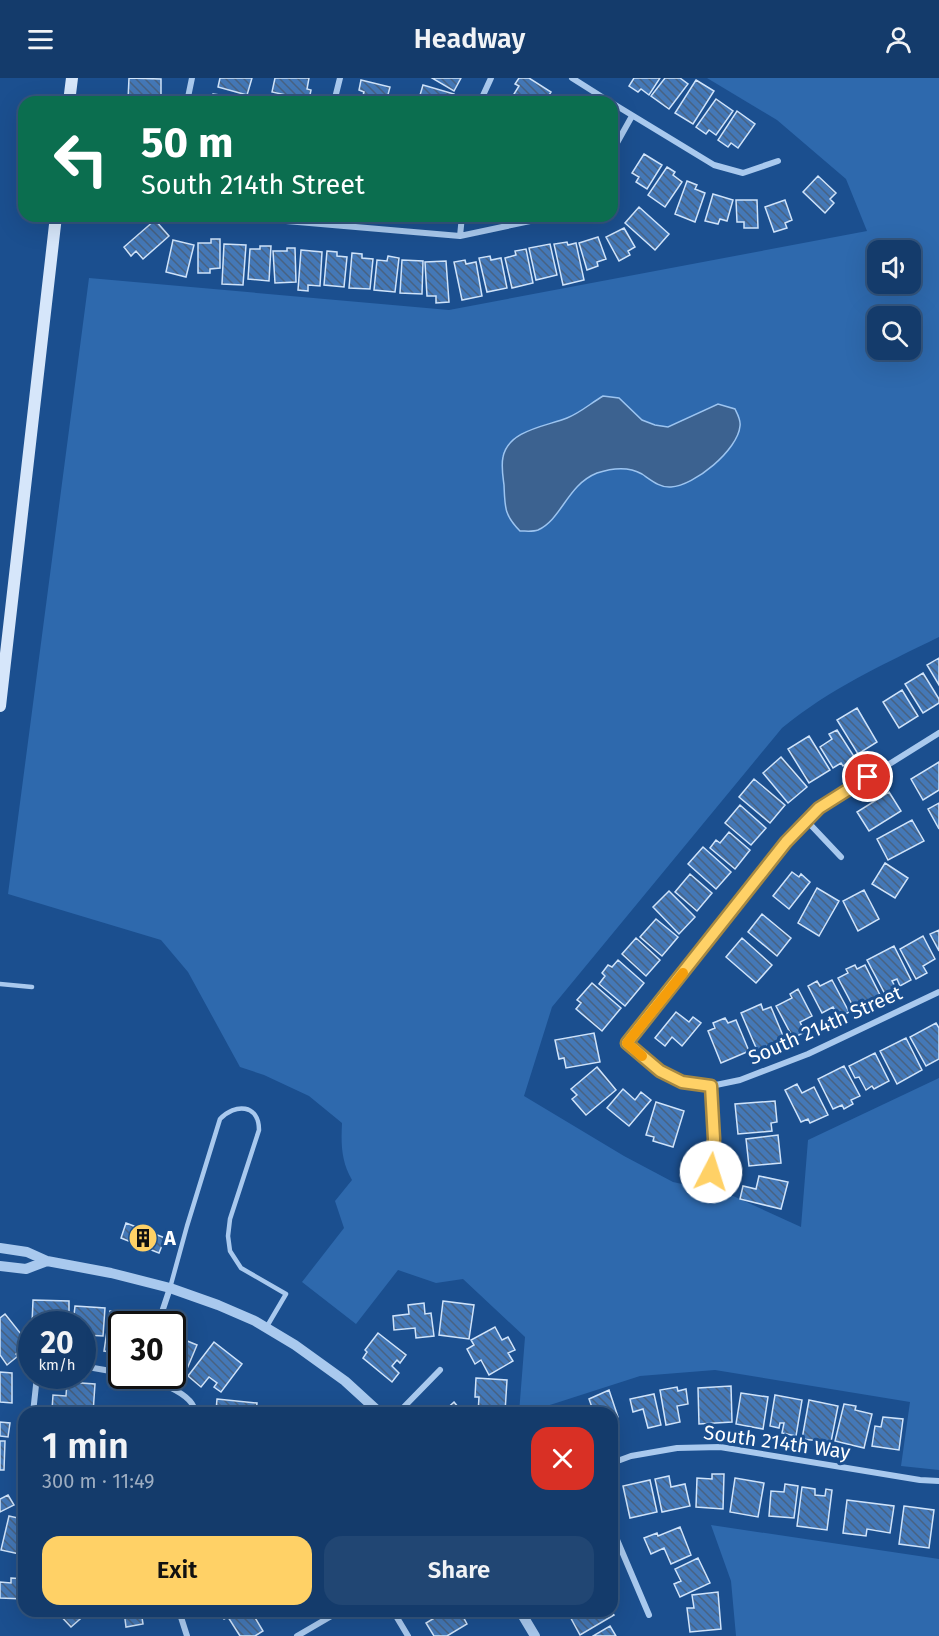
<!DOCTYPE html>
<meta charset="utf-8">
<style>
body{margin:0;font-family:"Fira Sans",sans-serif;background:#214673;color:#f1f3f6;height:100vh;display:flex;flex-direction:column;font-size:22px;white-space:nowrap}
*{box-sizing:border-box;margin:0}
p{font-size:20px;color:#9dadc1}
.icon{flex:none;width:33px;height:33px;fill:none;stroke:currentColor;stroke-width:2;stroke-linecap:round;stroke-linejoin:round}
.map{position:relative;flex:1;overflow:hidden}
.drawer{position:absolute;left:18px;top:1329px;width:600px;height:210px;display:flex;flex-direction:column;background:#143b6b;border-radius:18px;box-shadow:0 6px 24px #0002,0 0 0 2px #33557e}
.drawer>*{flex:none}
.hud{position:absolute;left:18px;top:18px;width:600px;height:126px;border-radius:18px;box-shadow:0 6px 24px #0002,0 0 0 2px #33557e;background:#0b6e4f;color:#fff;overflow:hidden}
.controls{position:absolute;left:867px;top:162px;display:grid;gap:12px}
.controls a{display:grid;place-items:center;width:54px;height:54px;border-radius:12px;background:#143b6b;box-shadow:0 6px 24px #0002,0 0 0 2px #33557e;font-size:30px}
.speed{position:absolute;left:18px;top:1233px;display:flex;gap:12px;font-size:30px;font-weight:700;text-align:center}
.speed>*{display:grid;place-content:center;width:78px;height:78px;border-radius:50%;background:#143b6b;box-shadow:0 6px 24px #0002,0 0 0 2px #33557e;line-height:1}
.speed small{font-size:15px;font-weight:400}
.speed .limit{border:3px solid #111;border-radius:9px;background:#fff;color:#111}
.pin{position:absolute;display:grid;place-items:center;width:51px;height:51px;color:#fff;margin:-26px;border:3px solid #fff;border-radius:50%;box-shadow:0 2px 6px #0007}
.me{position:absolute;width:66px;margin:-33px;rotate:5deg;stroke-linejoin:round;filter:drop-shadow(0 0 4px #0008)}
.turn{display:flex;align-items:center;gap:21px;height:126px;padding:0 24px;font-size:27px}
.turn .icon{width:78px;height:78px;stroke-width:2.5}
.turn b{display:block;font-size:42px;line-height:51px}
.round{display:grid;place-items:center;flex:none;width:63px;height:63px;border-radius:18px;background:#214673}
.headline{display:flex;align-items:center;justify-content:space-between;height:102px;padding:0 24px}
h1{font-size:36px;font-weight:600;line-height:45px}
.primary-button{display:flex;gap:12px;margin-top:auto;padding:12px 24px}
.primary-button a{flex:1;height:69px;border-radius:18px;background:#ffd166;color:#111;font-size:24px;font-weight:600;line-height:69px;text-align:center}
.primary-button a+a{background:#214673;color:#f1f3f6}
header{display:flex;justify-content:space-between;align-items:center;height:78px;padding:0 24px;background:#143b6b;font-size:27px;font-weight:600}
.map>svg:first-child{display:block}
</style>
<header><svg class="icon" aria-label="menu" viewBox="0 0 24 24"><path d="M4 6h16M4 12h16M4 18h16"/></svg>Headway<svg class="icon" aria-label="person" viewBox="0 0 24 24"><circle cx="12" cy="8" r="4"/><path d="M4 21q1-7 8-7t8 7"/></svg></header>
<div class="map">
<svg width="939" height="1558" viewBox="0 0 939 1558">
<defs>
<pattern id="building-back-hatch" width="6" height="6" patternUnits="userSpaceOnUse" patternTransform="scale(1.5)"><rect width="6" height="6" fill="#4478b7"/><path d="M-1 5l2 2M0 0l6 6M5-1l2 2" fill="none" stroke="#486282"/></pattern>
</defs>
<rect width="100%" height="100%" fill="#1b4f8f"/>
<path fill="#2e69ad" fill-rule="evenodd" d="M707,0H939V559C882,587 831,610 782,650L552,929L524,1018L624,1078L673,1104L731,1117L801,1149L808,1062L939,1000V1392L901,1388L910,1324L715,1292L640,1298L525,1335H519L525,1259L463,1201L436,1205L398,1192L356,1246L302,1204L344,1150L335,1123L352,1102C341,1083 341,1066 342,1045L309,1018L264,997L240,989L188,894L161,862L8,816L89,200L449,232L867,153L846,101L777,42ZM878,172H910V206H878ZM878,238H910V272H878Z
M711,1447L939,1481V1558H736L731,1503Z"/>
<path fill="#3c6290" stroke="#9cc4f0" stroke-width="1.5" d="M603,318L619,320L642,342L655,347L668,349L718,326L735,331C738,337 741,342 740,348C738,372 694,408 671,409C660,410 651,402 642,396C628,388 612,390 597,395C567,407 562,441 538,452C533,454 526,453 520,453C504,437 505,429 504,407C503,399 501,388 503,379C508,352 547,348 567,340C580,335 591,325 603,318Z"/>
<path fill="url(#building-back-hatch)" stroke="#cfe3fa" stroke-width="1.5" d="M129,0L161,1V23L128,22Z
M220,0H252L247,17L218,9Z
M275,0H309L307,11L311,12L309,22L272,14Z
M432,0H461L454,13Z
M519,0H529L551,14L545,24H527L514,16L519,8L515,6Z
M634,0H660L649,17L641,11L638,14L629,8Z
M665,0H680L688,6L669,31L651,18Z
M361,2L390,9L386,24H361L364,14L359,12Z
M696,2L714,13L693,46L675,35Z
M423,7L454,16L452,24H418Z
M213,16L253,22V24H212Z
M716,21L733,33L716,57L709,52L706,56L696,49Z
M737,33L755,46L738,70L731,65L728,69L718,62Z
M644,76L662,87L647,111L636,104L639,99L632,95Z
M667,89L675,94L673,97L682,104L665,129L648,117Z
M818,98L836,115L830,121L834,125L825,135L803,114Z
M687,103L697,107L695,111L705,115L695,144L675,136Z
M713,116L733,122L727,143L720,141L718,146L705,143Z
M736,122H757L758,150H744V144H737Z
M785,122L792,142L785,145L787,150L774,154L765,129Z
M639,129L669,156L655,172L625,145Z
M155,142L169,158L143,181L136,173L131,178L124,169Z
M624,150L635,169L628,173L630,177L619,183L606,159Z
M598,159L606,181L597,184L598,188L587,192L579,165Z
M211,161H220V190L210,191V195H198V165H211Z
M173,162L194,167L186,199L166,194Z
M567,164L568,167L576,165L584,202L563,207L554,166Z
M224,166L246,167L243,207L222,206Z
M550,166L557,197L536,202L529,170Z
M260,168H271L269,203L248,201L250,171H260Z
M287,170H295L296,204L275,205L273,173H287Z
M526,171L533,205L512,210L505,180L516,177L515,173Z
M301,172L322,174L320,208L308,207V213L298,212Z
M327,173L337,174V178L347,179L344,209L324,207Z
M352,175L362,176V180L373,181L370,211L349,210Z
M388,178L399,180L395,214L374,212L377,182L387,183Z
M490,178L491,182L501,180L507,210L487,214L479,180Z
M402,182L423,183L422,216L400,215Z
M465,182L466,186L476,184L482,218L462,222L454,184Z
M446,183L449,224L436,225V218H427L425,184Z
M939,580V607L927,587Z
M923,595L939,621V625L923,635L905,606Z
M902,612L918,638L899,650L883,624Z
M857,630L877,664L858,676L837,642Z
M837,652L855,680L843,688L841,685L833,690L820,669L832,661L829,656Z
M809,658L830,692L809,705L788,671Z
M781,679L807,709L788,725L763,695Z
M939,684V712L923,722L911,701Z
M754,701L785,727L770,745L739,719Z
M889,714L901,733L869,753L857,734Z
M939,725V751L928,731Z
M740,727L766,750L751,767L725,745Z
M912,742L924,763L888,782L877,761Z
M729,754L750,772L735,791L710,770L716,762L720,765Z
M703,769L731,794L716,811L688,786Z
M885,785L908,800L895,820L872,806Z
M792,794L799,799L801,796L810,804L789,831L773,818Z
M690,796L712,815L697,833L675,814Z
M817,810L839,823L819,858L798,845Z
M864,812L879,841L858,853L843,823Z
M669,813L695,839L679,856L653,829Z
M762,836L791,860L777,878L748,854Z
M656,841L678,859L662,878L640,859Z
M939,852V873L930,856Z
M923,858L935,881L923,888L927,895L916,901L900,871Z
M636,860L660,882L646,898L622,876Z
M742,860L772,887L756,905L726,879Z
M894,868L911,902L900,908L897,901L892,903L896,910L885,916L867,882Z
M618,882L644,905L625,928L599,906L605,898L602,895L608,887L612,889Z
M855,887L857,891L865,887L880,917L854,930L838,900L848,895L846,891Z
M832,902L849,934L839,940L833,929L822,935L808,908L817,903L820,908Z
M592,905L621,930L602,953L576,931L581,925L577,922Z
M798,911L812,938L800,944L805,954L793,960L776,928L792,920L790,916Z
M761,926L763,932L771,929L784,960L757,972L741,935Z
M676,934L689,944L693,939L701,945L682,968L672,959L665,968L655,960Z
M725,940L728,945L736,942L749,973L721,985L708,953L715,950L713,945Z
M936,945L939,950V981L926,988L910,959Z
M594,955L600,984L566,990L564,980L559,981L555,962Z
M906,960L922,992L897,1006L880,973Z
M875,975L889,1003L874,1011L872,1008L866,1012L859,999L855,1000L849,988Z
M844,988L860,1018L851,1022L853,1026L844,1031L842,1027L833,1031L818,1001Z
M597,989L616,1012L586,1037L572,1021L577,1017L571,1011Z
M797,1006L802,1015L814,1009L828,1037L810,1045L808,1041L801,1044L785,1012Z
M623,1011L635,1022L641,1014L651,1022L629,1048L607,1030Z
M775,1023L777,1044L771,1045L772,1053L738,1056L735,1026Z
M656,1024L684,1033L673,1069L653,1063L654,1059L646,1057Z
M778,1057L781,1085L749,1088L746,1061Z
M759,1098L788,1104L781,1131L740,1121L743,1108L756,1111Z
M126,1145L165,1160L159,1175L121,1160Z
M33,1222L69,1223V1246H32Z
M443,1223L474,1227L469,1261L439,1257Z
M424,1225L425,1236L431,1235L434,1258L416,1260L415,1250L394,1252L393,1238L409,1236L408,1227Z
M75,1228L105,1230L103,1258L86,1257L85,1269L82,1268V1246H73Z
M110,1233L139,1238L138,1246H122V1264L120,1263L118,1275L104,1273Z
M5,1236L29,1266L16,1276L18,1278L7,1287L0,1277V1240Z
M495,1249L502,1262L508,1259L515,1272L508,1275L513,1283L489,1297L481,1282L475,1286L467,1271L474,1267L471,1262Z
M378,1255L406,1277L400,1285L397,1282L392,1288L399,1295L392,1304L363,1280L367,1274L365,1272Z
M175,1258L197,1267L184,1298L172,1293V1264Z
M214,1264L242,1286L221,1314L214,1309L217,1305L209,1299L201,1309L188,1298Z
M0,1294L12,1295V1325L0,1324Z
M476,1300L507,1302L505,1334L478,1335L479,1319H475Z
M67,1304L95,1306L93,1335L52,1332L53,1317L66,1318Z
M731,1308L732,1344L699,1346L698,1310Z
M677,1309L678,1313L686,1311L688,1326L677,1328L680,1344L666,1347L660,1312Z
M609,1312L618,1339L612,1341V1335H594L589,1321Z
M741,1315L768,1319L763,1351L736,1346Z
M654,1316L661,1347L648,1350L643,1331L633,1334L630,1321Z
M775,1317L802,1322L796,1358L782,1355L784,1345H780L779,1350L770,1348Z
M217,1321L257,1325L256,1335H218L216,1333Z
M809,1322L838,1328L831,1364L802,1361Z
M454,1324L463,1335H442Z
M844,1326L856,1328L855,1332L872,1336L864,1370L835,1363Z
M883,1339L903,1341L899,1372L872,1368L875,1348L881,1349Z
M0,1344L10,1345L8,1359L0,1358Z
M0,1363H5L4,1392H0Z
M712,1396H724L723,1431L696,1429L697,1400L712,1401Z
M669,1398L671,1409L685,1406L690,1428L662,1434L655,1401Z
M735,1400L764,1405L758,1439L730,1434Z
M650,1402L657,1434L630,1440L623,1408Z
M785,1406L798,1408L794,1440L769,1438L771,1413L784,1414Z
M802,1409L815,1411V1417L825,1418L826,1411L832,1412L827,1452L797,1448Z
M8,1417L14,1427L0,1434V1421Z
M847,1422L894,1428L890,1455L867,1451L866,1458L843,1455Z
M904,1428L934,1432L929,1470L899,1466Z
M9,1438L18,1440L17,1445L24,1447V1477L1,1472Z
M680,1449L691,1477L671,1486L664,1470L651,1476L644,1460L657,1455L658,1458Z
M698,1480L710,1505L680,1519L674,1506L681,1503L675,1491Z
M11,1500L24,1501V1521L0,1520V1504L11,1505Z
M718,1514L721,1551L690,1554L687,1530H694L692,1517Z
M56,1533H85L87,1535L71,1549Z
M124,1533H141L143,1546L126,1549Z
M219,1533H251L263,1553L255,1558H240L228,1539L224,1541Z
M446,1533H460L467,1546L447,1558H434L426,1545Z
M567,1533H611L614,1537L580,1557Z
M610,1548L616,1558H593Z"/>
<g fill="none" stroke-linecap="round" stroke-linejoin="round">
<path stroke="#a9c9ee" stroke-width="4.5" d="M0,906L32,909
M170,1210L187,1148L220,1041C235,1025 259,1026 259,1052L230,1141L228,1158L230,1173L241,1190L286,1216L266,1250"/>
<path stroke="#a9c9ee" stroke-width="6" d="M572,0L610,24
M187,24L192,0
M334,24L340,0
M480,24L491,0
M612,25L714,87L743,95L778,83
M612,80L613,72L632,38
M229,138L460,158L554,138
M460,158L462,138
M939,655L819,730L786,764L627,965L660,993L682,1004L711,1008L740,1002L808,976L939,914
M806,742L841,779
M711,1094L714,1061L711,1008
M158,1246L170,1210
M82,1288L122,1295
M135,1298C152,1301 195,1315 195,1335
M33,1335L37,1298
M398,1335L440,1292
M612,1385L631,1378L677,1370L720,1369L920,1402L939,1403
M612,1450L649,1537
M179,1533L187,1558
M393,1533L408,1558
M297,1558L340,1533"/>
<path stroke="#a9c9ee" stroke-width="10" d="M0,1170L27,1174L47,1183L111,1195L170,1210L218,1227L255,1243L295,1267L345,1303L380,1335
M0,1188L26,1191L47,1183
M520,1533L535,1558"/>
<path stroke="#d6e6fa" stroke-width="12" d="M69,24L72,0
M0,628L56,138"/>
</g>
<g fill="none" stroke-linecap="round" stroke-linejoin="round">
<g stroke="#a68842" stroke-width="15">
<path id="route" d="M711,1094L714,1061L711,1008L682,1004L660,993L627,965L786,764L819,730L868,699"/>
</g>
<use href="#route" stroke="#ffd166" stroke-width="10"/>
<path stroke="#f59e0b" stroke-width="10" d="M642,978L627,965L683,895"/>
</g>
<defs>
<g id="building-disc" transform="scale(1.5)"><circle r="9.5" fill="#ffd166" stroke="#1b4f8f"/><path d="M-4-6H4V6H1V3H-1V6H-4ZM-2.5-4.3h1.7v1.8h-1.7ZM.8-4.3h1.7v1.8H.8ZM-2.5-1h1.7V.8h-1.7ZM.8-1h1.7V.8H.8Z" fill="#111"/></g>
</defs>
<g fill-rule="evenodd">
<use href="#building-disc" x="143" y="1160"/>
</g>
<g text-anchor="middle" stroke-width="6" stroke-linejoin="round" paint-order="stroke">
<g font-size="20" fill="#fff" stroke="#1b4f8f">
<text transform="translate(825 947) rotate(-24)" y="7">South 214th Street</text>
<text transform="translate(777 1364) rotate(8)" y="7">South 214th Way</text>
</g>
<g font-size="20" font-weight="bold" fill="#fff" stroke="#1b4f8f" text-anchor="start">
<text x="164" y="1167">A</text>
</g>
</g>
</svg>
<div class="controls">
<a><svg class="icon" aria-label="sound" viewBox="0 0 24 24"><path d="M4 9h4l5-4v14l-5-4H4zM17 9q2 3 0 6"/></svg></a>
<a><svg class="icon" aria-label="search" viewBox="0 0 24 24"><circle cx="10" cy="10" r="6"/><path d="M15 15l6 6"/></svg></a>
</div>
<div class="speed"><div>20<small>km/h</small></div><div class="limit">30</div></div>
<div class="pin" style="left:868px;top:699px;background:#d93025"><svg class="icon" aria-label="arrive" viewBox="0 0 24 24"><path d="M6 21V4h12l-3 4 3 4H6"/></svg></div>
<svg class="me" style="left:711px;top:1094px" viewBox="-20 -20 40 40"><circle r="19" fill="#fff"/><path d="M0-13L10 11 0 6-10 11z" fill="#ffd166"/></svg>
<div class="hud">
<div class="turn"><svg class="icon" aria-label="left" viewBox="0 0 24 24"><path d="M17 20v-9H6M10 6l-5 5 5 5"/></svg><div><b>50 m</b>South 214th Street</div></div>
</div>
<section class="drawer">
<div class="headline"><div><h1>1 min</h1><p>300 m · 11:49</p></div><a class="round" style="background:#d93025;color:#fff"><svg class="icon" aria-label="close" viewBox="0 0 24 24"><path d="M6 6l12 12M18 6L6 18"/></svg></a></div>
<div class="primary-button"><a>Exit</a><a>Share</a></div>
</section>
</div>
